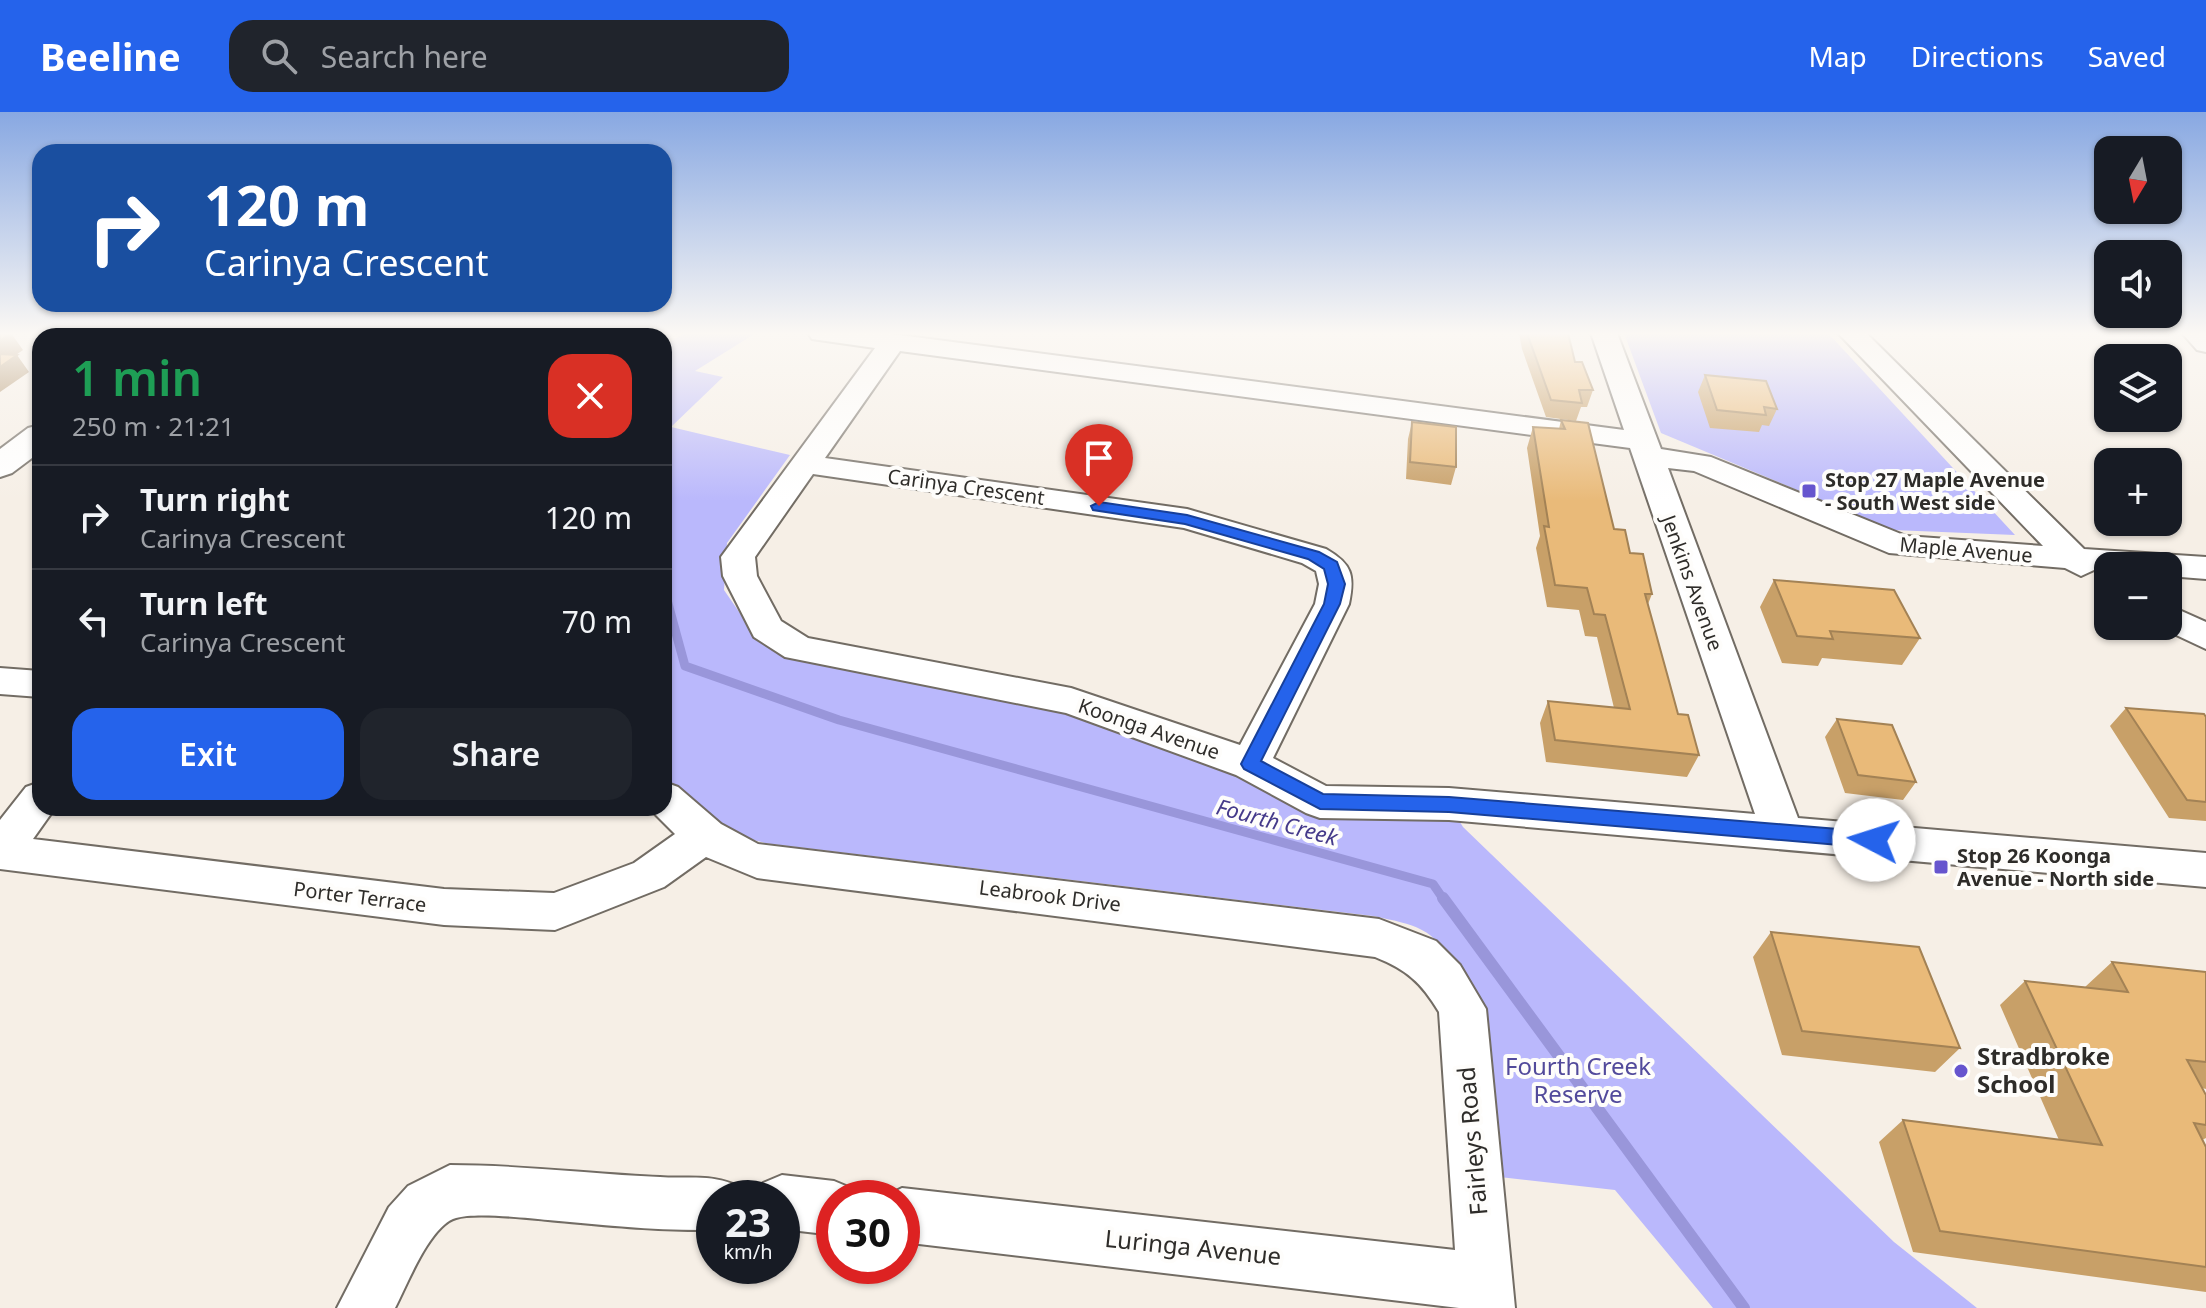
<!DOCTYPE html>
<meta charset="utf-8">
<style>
body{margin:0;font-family:"Noto Sans",sans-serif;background:#20242c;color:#f1f3f6;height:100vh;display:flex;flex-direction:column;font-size:30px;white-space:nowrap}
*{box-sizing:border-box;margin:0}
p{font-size:26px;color:#9ea1a6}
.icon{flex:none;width:44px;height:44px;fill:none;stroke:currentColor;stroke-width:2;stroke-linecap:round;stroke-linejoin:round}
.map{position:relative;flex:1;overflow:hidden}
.panel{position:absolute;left:32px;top:216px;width:640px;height:488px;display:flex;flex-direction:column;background:#171b24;border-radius:24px;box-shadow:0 2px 6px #0004}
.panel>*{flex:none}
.guide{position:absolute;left:32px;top:32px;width:640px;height:168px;border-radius:24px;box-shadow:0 2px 6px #0004;background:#1a4fa0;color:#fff;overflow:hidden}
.needle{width:52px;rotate:190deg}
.buttons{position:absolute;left:2094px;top:24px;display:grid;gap:16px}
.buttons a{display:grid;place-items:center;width:88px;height:88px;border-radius:16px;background:#171b24;box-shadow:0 2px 6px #0004;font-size:40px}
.speed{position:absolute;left:696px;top:1068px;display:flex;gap:16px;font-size:40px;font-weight:700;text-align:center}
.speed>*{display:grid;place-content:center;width:104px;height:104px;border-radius:50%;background:#171b24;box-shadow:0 2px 6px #0004;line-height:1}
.speed small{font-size:20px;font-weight:400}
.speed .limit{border:12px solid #d22;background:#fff;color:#111}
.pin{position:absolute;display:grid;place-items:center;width:68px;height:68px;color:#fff;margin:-82px -34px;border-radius:50% 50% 50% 0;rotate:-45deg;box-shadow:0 0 8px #0007}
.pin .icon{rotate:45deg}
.me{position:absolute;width:88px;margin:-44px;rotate:275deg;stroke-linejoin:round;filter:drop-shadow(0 0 6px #0008)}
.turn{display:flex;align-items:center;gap:28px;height:168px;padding:0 40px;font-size:36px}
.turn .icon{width:104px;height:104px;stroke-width:2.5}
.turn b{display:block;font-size:56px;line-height:68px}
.round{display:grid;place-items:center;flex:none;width:84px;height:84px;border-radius:24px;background:#20242c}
.head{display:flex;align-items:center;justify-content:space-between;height:136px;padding:0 40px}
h1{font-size:48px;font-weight:600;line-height:60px;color:#1e9e55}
.button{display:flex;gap:16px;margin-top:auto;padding:16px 40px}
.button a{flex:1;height:92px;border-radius:24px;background:#2563eb;color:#fff;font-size:32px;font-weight:600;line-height:92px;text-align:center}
.button a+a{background:#20242c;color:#f1f3f6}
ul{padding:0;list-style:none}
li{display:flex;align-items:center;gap:24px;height:104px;padding:0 40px;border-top:2px solid #363941}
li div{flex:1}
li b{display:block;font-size:30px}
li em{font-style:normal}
header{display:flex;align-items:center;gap:48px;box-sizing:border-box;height:112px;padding:0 40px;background:#2563eb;color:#fff}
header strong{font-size:38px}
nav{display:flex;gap:44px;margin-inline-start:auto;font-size:28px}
.search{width:560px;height:72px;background:#20242c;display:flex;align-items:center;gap:20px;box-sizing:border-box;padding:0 28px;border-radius:24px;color:#9ea1a6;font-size:30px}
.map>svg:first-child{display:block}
</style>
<header>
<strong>Beeline</strong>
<div class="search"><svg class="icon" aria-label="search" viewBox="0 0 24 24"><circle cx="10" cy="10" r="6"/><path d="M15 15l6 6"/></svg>Search here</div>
<nav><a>Map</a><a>Directions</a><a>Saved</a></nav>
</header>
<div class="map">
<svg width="2206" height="1196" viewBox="0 0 2206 1196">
<rect width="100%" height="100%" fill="#f6efe6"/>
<path fill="#bab8fc" d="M196,221H463L473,224H193Z
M684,221H756L695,259L723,265L671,315L790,343L727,431L724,478L757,526L1071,589L1324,690L1449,692L1463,715L1894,1130L1977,1196H1713L1615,1078L1482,1063L1455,855C1434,815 1415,813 1373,804L771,732C725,724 699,697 664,668V234Z
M1624,221H1828L2015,423L1893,418L1661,321Z"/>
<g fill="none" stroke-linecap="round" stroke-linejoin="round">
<path stroke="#9996da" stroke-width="7" d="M217,221L220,224"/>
<path stroke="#9996da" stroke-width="9" d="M664,477L685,554L839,608L1433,772L1444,788"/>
<path stroke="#9996da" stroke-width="12" d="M1443,786L1744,1196"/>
<g stroke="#726c64" stroke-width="4">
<path id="minor" d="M78,221H104L105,224H79Z
M808,221H884L1624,318L1591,221H1617L1661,337L1711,345L1906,424L2043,434L1838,221H1866L2084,437L2206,445V467L2168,464V454H2108V460L2094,458L2081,464L2065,456L1889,441L1694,359L1668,356L1798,706L2206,741V775L1449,708L1320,706L1306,701L1236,663L1066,601L785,545L754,525L723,464L721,445L875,236L812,227ZM900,239L1630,336L1755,702L1449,676L1326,674L1273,646L1349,492C1355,463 1352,452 1326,437L1187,397L825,346ZM813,362L1184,416L1302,451L1316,459L1319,472L1315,492L1240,633L1071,576L808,526L781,509L757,464L755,445Z
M2182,221H2206V240L2197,238Z
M2168,493L2206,510V537L2157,514H2168Z
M0,556L40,559V585L0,582Z
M40,670V696H55L33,727L444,777L554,781L634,751L675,722L649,696H664V670L678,675L721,712L758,732L1379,807L1436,829L1460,853L1486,897L1515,1196H1459L902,1130V1086H882L902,1076L1455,1138L1439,900C1421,870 1407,858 1375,845L757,766L706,745L664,775L555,818L444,813L0,757V708L26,675Z
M450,1053C521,1053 590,1062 660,1065C686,1067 708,1062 733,1072L738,1086H714V1118C658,1119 604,1113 548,1108C527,1106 475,1100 456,1106C430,1113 407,1173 395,1196H337L389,1095L408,1074Z
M782,1063L834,1069L853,1077L857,1086H834V1123L782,1117V1086H757L763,1071Z"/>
</g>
<g stroke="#726c64" stroke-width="4">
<path id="major" d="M156,221H188L186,224H154Z
M40,313V340L12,361L0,365V337L28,316Z"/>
</g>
<use href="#minor" fill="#fff" fill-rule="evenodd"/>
<use href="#major" fill="#fff" fill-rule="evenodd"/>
</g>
<path fill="#c8a068" d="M1519,221H1568L1575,250L1593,278L1587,295H1581L1576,309L1546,305L1522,237Z
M1705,263L1777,297L1769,314L1762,313L1759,320L1710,316L1698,280Z
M1561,308L1614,417L1630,441L1652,482L1648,492L1678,602L1699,643L1687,665L1546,650L1540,611L1548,589L1614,596L1597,525L1585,524L1579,498L1547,495L1536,436L1540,424L1527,336L1533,315L1559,317Z
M1412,310L1456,355L1451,373L1406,367L1408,327Z
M1774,468L1920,526L1902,553L1822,546L1818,554L1782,551L1760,495Z
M2126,596L2206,605V709L2169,706L2110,614Z
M1837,607L1916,670L1903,688L1845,681L1825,625Z
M1771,820L1960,936L1935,960L1782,943L1753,845Z
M2112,850L2206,860V977L2202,976L2206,983V1026L2202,1028L2206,1035V1180L1913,1140L1879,1030L1903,1008L2059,1028L2000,893L2025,869L2085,875Z"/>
<path fill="#a38255" d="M11,221L23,238L0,254V229Z
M17,243L29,260L0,280V255Z"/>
<path fill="#e9ba79" stroke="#a38255" stroke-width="2" d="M0,221H11L0,229Z
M1527,221H1568L1575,250H1582L1593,278H1579L1582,291L1551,288Z
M0,242L17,243L0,255Z
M1705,263L1766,269L1777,297L1764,295L1766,303L1717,298Z
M1561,308L1588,311L1614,417L1625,418L1630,441L1643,442L1652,482H1645L1669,569L1678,602L1688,603L1699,643L1555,628L1548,589L1630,597L1605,503L1594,502L1587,476L1555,473L1544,414L1549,415L1533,315L1565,317Z
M1412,310L1456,315V355L1410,350Z
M1774,468L1894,478L1920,526L1830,519L1833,527L1797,524Z
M2126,596L2204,602L2206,605V690L2187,688Z
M1837,607L1892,613L1916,670L1858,663Z
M1771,820L1919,835L1960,936L1802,919Z
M2112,850L2206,860V950L2187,948L2206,983V1013L2194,1011L2206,1035V1155L1940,1119L1903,1008L2102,1033L2025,869L2128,880Z"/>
<linearGradient id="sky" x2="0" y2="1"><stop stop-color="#88a8e2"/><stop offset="0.57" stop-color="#fbf8f4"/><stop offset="1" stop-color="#fbf8f4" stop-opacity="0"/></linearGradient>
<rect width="2206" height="389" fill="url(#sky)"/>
<path fill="#2563eb" stroke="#184099" stroke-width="2" d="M1099,390L1187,403L1319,440L1337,450L1345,472L1340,492L1261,649L1323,682L1449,685L1874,720L1881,723L1884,728L1881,734L1874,736L1449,700L1320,697L1244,657L1241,652L1324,492L1328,472L1324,457L1308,447L1185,412L1093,398L1091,394Z"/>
<g fill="#6655ce" stroke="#fefdfb" stroke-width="3">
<rect x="1801" y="371" width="16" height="16" rx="4"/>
<rect x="1933" y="747" width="16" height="16" rx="4"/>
<circle cx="1961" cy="959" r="8"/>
</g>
<g text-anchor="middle" stroke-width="8" stroke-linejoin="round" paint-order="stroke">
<g font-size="20" font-weight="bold" fill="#2e2c29" stroke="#fefdfb" text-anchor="start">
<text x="1825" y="375">Stop 27 Maple Avenue<tspan x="1825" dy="23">- South West side</tspan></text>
<text x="1957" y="751">Stop 26 Koonga<tspan x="1957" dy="23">Avenue - North side</tspan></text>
</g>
<g font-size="20" fill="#2e2c29" stroke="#fefdfb">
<text transform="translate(966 375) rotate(8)" y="7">Carinya Crescent</text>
<text transform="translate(1966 438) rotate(5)" y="7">Maple Avenue</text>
<text transform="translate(1692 471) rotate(70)" y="7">Jenkins Avenue</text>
<text transform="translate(1149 617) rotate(19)" y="7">Koonga Avenue</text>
<text transform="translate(1050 784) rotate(7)" y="7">Leabrook Drive</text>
<text transform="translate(360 785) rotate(7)" y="7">Porter Terrace</text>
</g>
<g font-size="22" font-style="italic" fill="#453a8a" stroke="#fefdfb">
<text transform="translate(1277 710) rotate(15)" y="8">Fourth Creek</text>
</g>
<g font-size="24" font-weight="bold" fill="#2e2c29" stroke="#fefdfb" text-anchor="start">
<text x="1977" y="953">Stradbroke<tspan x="1977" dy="28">School</tspan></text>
</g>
<g font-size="24" fill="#524a9b" stroke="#fefdfb">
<text x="1578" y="963">Fourth Creek<tspan x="1578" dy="28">Reserve</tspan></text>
</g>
<g font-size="24" fill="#2e2c29" stroke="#fefdfb">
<text transform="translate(1473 1029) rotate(-95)" y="8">Fairleys Road</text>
<text transform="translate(1193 1136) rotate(6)" y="8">Luringa Avenue</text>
</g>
</g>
</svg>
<div class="buttons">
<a><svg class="needle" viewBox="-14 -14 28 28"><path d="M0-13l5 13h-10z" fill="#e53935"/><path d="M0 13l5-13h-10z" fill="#9ea1a6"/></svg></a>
<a><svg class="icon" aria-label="sound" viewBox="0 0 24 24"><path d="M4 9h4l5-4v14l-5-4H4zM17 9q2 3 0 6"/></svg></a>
<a><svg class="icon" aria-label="layers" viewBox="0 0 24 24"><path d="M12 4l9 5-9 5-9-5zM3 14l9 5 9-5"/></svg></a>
<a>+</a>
<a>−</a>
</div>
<div class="speed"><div>23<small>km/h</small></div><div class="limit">30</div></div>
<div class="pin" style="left:1099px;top:394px;background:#d93025"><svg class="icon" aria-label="arrive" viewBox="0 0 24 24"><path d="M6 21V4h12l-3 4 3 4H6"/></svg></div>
<svg class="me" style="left:1874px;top:728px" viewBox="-20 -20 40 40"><circle r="19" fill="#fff"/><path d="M0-13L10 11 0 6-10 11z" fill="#2563eb"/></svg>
<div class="guide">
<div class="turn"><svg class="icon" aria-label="right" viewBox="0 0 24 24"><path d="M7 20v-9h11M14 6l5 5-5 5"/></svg><div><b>120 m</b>Carinya Crescent</div></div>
</div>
<section class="panel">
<div class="head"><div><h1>1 min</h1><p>250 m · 21:21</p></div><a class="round" style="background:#d93025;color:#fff"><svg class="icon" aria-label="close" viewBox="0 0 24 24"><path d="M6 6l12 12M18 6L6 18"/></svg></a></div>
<ul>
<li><svg class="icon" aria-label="right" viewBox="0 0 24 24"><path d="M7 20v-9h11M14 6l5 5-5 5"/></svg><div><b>Turn right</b><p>Carinya Crescent</p></div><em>120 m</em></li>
<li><svg class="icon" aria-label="left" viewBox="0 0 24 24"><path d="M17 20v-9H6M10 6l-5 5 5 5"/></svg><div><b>Turn left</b><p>Carinya Crescent</p></div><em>70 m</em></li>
</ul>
<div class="button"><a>Exit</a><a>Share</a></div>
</section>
</div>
